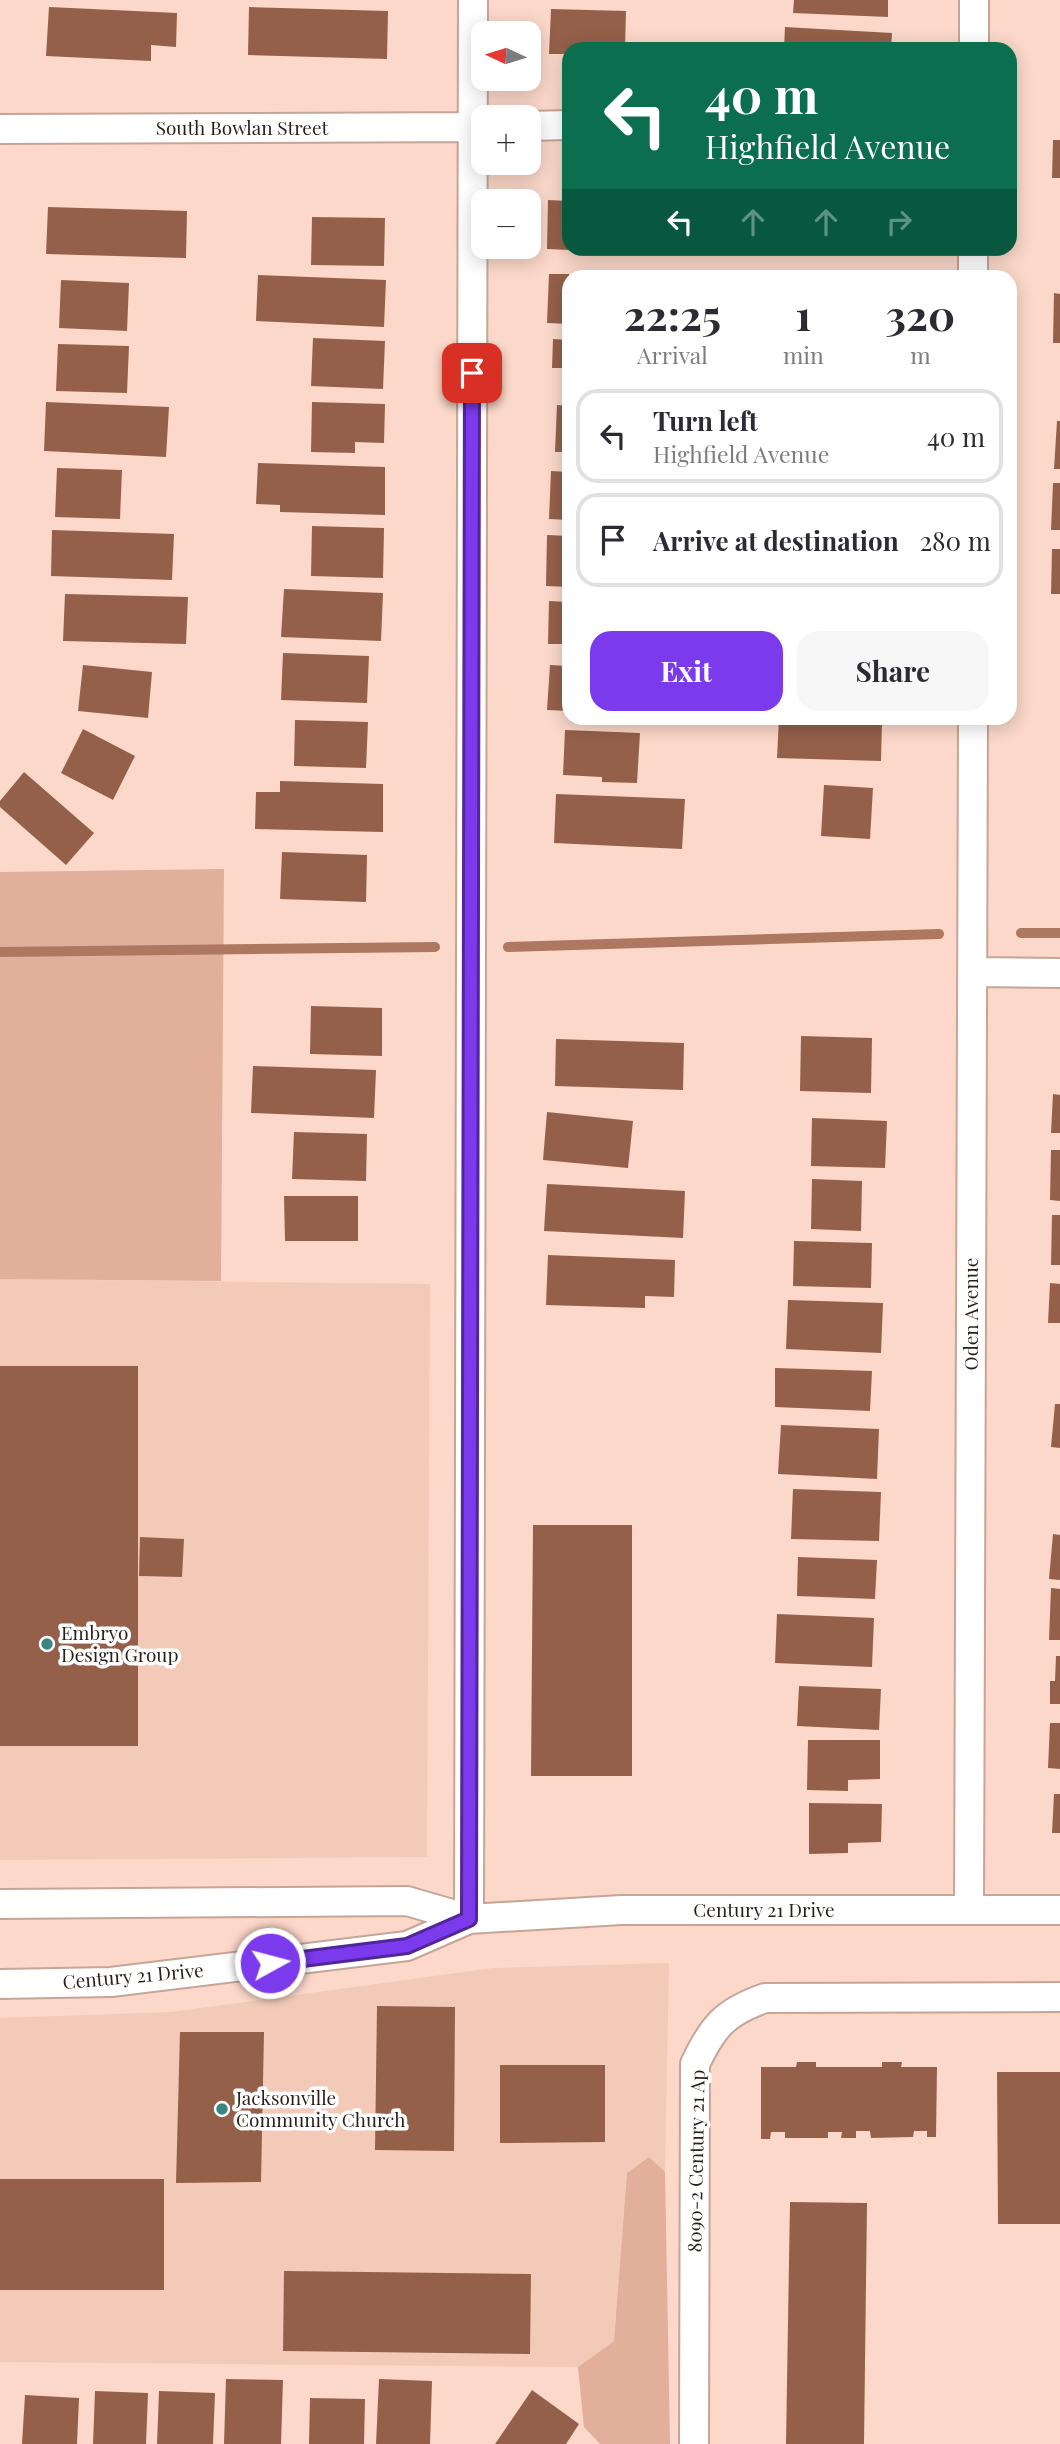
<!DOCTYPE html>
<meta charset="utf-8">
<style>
body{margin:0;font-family:"Playfair Display",serif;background:#f7f7f7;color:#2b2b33;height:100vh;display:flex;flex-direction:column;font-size:26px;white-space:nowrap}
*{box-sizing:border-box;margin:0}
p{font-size:23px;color:#7c7c81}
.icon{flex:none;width:38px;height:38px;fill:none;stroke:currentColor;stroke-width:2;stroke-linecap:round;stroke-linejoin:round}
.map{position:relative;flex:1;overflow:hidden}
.details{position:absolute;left:562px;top:270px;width:455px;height:455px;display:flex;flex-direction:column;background:#fff;border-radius:21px;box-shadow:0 4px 18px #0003}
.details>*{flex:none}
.hud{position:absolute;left:562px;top:42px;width:455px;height:214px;border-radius:21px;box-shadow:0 4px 18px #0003;background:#0b6e4f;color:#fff;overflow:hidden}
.needle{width:46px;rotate:274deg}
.buttons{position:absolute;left:471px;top:21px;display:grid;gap:14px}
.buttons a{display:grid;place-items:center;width:70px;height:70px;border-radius:14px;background:#fff;box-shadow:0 4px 18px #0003;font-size:35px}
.pin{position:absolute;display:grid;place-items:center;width:60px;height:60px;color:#fff;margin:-30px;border-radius:14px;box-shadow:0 4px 10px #0006}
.me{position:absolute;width:77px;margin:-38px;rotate:83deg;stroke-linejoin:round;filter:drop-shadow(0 0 5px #0008)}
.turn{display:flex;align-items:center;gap:24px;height:147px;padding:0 28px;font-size:32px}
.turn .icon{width:91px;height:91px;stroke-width:2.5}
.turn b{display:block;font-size:49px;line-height:60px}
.lanes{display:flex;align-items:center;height:66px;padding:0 28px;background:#0003;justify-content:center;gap:35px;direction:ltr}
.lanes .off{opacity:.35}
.eta{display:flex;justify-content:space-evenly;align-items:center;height:119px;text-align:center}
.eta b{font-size:42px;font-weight:700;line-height:49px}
.cta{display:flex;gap:14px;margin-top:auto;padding:14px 28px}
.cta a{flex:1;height:80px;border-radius:21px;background:#7c3aed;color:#fff;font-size:28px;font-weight:700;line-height:80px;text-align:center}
.cta a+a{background:#f7f7f7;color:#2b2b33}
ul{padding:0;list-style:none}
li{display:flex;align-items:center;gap:21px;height:94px;margin:0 14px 10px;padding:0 14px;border:4px solid #e1e1e2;border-radius:21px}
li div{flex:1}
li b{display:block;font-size:26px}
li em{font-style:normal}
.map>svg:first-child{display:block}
</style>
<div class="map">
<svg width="1060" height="2444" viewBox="0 0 1060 2444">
<rect width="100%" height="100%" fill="#fbd8c9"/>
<path fill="#f3cab8" d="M0,1279L430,1284L427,1857L0,1860Z
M669,1963L665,2172L649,2157L627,2173L614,2341L578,2367L0,2362V2018L171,2012L493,1968Z"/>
<path fill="#e1af9a" d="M224,869L221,1281L0,1279V872Z
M649,2157L665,2172L670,2444H600L584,2427L578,2367L614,2341L627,2173Z"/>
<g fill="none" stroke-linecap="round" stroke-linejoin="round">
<path stroke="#ad7760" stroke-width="10" d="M1021,933H1060
M508,947L939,934
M0,952L435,947"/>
</g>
<path fill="#95604a" d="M794,0H888V17L793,13Z
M49,7L177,13L176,47L151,45V61L46,56Z
M249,7L388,11L387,59L248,55Z
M551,9L626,11L625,49H569V54H549Z
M785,27L892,33L891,49H784Z
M1053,140H1060V178H1052Z
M548,200L569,201V250L547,249Z
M48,207L187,211L186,258L46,254Z
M312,217L385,218L384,266L311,265Z
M610,248H687V253L610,251Z
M813,248H877V252L813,251Z
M549,274H569V324L547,323Z
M258,275L386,280L384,327L256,321Z
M61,280L129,283L127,331L59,328Z
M1054,293L1060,294V343H1053Z
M313,338L385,341L383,389L311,386Z
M553,339L569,340V368H552Z
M58,344L129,346L127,393L56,391Z
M46,402L169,407L166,457L44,451Z
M312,402L385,404L384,443L355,442V453L311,452Z
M557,405L569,406V452H555Z
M1057,421H1060V469H1054Z
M258,463L385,467V515L280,512V505L256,504Z
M57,468L122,470L120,519L55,517Z
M551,471L569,472V520L549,519Z
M1053,483H1060V530H1051Z
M312,526L384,528L383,578L311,576Z
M52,530L174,534L172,580L51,576Z
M547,535L569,536V587L546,586Z
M1052,549H1060V594H1051Z
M284,589L383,593L381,641L281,637Z
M65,594L188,597L186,644L63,641Z
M549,601L569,602V644H548Z
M283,653L369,656L367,703L281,700Z
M83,665L152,672L148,718L78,711Z
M550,665L569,666V711L547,710Z
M779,718L882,720L881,761L777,758Z
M295,720L368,722L366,768L294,766Z
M83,729L135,756L113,800L61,773Z
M565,730L640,733L637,783L602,782V777L563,775Z
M24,772L94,833L66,865L0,807V801Z
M280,781L383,784V832L255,829L256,792H280Z
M824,785L873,788L870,839L821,836Z
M556,794L685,799L682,849L554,843Z
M282,852L367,855L366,902L280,899Z
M311,1006L382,1008V1056L310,1054Z
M801,1036L872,1038L871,1093L800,1091Z
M556,1039L684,1043L683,1090L555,1086Z
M253,1066L376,1070L374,1118L251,1113Z
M1053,1094L1060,1095V1133H1051Z
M547,1112L633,1121L628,1168L543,1160Z
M812,1118L887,1121L885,1168L811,1166Z
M294,1132L367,1134L366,1181L292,1179Z
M1051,1150H1060V1201L1050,1200Z
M812,1179L862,1181L861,1231L811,1229Z
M547,1184L685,1191L683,1238L544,1231Z
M284,1196H358V1241H285Z
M1052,1215H1060V1265H1051Z
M794,1241L872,1243L871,1288L793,1286Z
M548,1255L675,1260L674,1297L645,1296V1308L546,1305Z
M1050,1283L1060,1284V1323H1048Z
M788,1300L883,1303L881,1353L786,1349Z
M0,1366H138V1746H0Z
M775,1368L872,1371L870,1411L775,1407Z
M1055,1404H1060V1448L1051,1447Z
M781,1425L879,1429L877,1479L778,1474Z
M793,1489L881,1492L879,1541L791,1539Z
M533,1525H632V1776H531Z
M1053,1534L1060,1535V1580L1049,1579Z
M140,1537L184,1539L182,1577L139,1576Z
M798,1557L877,1560L875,1599L797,1596Z
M1051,1588L1060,1589V1640H1049Z
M777,1614L874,1618L872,1667L775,1663Z
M1056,1656H1060V1704H1050V1681H1055Z
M799,1686L881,1689L879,1730L797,1726Z
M1050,1723H1060V1769L1048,1768Z
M808,1740H880V1779L848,1780V1791L807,1790Z
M1054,1794H1060V1833H1052Z
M809,1803L882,1804L881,1842L848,1843V1853L809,1854Z
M377,2006L455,2007L454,2151L375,2150Z
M180,2032H264L261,2182L176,2183Z
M797,2062H816V2067H882V2062H902L901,2067H937L936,2137H927V2131H914L913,2137L871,2138L870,2131H856V2138H841L842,2132H828V2138H785V2132H771L770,2139H761V2067H796Z
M500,2065H605V2142L500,2143Z
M997,2072H1060V2224H998Z
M0,2179H164V2290H0Z
M790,2202L867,2203L864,2444H786Z
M284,2271L531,2274L530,2354L283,2351Z
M226,2379L283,2380L281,2444H224Z
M379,2379L432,2381L430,2444H376Z
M532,2390L579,2424L566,2444H495Z
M95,2391L148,2393L146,2444H93Z
M159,2391L215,2393L213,2444H157Z
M25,2395L79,2398L77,2444H22Z
M310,2398L365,2399L364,2444H309Z"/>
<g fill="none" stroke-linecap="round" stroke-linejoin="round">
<g stroke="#c6a497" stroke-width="32">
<path id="street" d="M974,49V0
M528,126L569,125
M0,129L483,127
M973,276V248
M973,972L1060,973
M0,1904L407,1901L469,1919L621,1910H1060
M969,1910L973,718
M469,1919L473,0
M0,1984L111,1982L407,1946L469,1919
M694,2444L695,2064C713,2026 725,2012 765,1998L1060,1997"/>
</g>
<use href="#street" stroke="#fff" stroke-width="28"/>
</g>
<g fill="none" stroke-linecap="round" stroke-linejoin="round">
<g stroke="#51269a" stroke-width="18">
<path id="route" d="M270,1963L407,1946L469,1919L472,373"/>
</g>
<use href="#route" stroke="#7c3aed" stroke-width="12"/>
</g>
<g fill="#3c8587" stroke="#fff" stroke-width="2.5">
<circle cx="47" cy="1644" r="7"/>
<circle cx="222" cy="2109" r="7"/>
</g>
<g text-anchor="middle" stroke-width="7" stroke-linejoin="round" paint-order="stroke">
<g font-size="19" fill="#2b1f1a" stroke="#fff">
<text x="242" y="135">South Bowlan Street</text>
<text transform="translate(971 1314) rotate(-90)" y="7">Oden Avenue</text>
<text x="764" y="1917">Century 21 Drive</text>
<text transform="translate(133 1976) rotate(-5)" y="7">Century 21 Drive</text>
<text transform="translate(696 2161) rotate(-89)" y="7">8090-2 Century 21 Ap</text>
</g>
<g font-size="19" fill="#2b1f1a" stroke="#fff" text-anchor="start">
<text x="61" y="1640">Embryo<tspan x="61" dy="22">Design Group</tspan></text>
<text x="236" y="2105">Jacksonville<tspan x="236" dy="22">Community Church</tspan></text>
</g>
</g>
</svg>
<div class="buttons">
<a><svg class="needle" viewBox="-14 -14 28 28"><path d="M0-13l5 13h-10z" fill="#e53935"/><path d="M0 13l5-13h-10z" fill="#7c7c81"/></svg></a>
<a>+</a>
<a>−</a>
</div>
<div class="pin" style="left:472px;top:373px;background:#d93025"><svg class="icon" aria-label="arrive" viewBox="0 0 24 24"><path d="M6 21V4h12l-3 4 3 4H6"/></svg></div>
<svg class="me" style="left:270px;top:1963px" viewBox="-20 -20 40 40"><circle r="17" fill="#7c3aed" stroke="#fff" stroke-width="3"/><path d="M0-11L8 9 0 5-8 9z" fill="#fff"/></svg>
<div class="hud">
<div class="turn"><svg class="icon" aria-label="left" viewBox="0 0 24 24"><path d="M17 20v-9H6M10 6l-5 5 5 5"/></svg><div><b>40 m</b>Highfield Avenue</div></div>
<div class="lanes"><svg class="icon" aria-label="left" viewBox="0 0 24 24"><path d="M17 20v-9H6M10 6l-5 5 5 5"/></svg><svg class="icon off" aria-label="ahead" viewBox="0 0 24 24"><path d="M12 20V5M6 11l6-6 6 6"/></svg><svg class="icon off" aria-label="ahead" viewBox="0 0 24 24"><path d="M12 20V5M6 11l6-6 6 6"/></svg><svg class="icon off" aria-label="right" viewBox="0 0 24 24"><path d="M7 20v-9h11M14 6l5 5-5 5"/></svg></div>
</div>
<section class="details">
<div class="eta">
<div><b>22:25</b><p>Arrival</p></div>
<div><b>1</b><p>min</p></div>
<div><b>320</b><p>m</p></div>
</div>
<ul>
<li><svg class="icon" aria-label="left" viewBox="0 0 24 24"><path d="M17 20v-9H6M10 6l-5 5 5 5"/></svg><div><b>Turn left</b><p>Highfield Avenue</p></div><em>40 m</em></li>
<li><svg class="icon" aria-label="arrive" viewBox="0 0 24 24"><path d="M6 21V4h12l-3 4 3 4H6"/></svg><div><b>Arrive at destination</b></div><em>280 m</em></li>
</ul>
<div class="cta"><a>Exit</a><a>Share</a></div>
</section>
</div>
